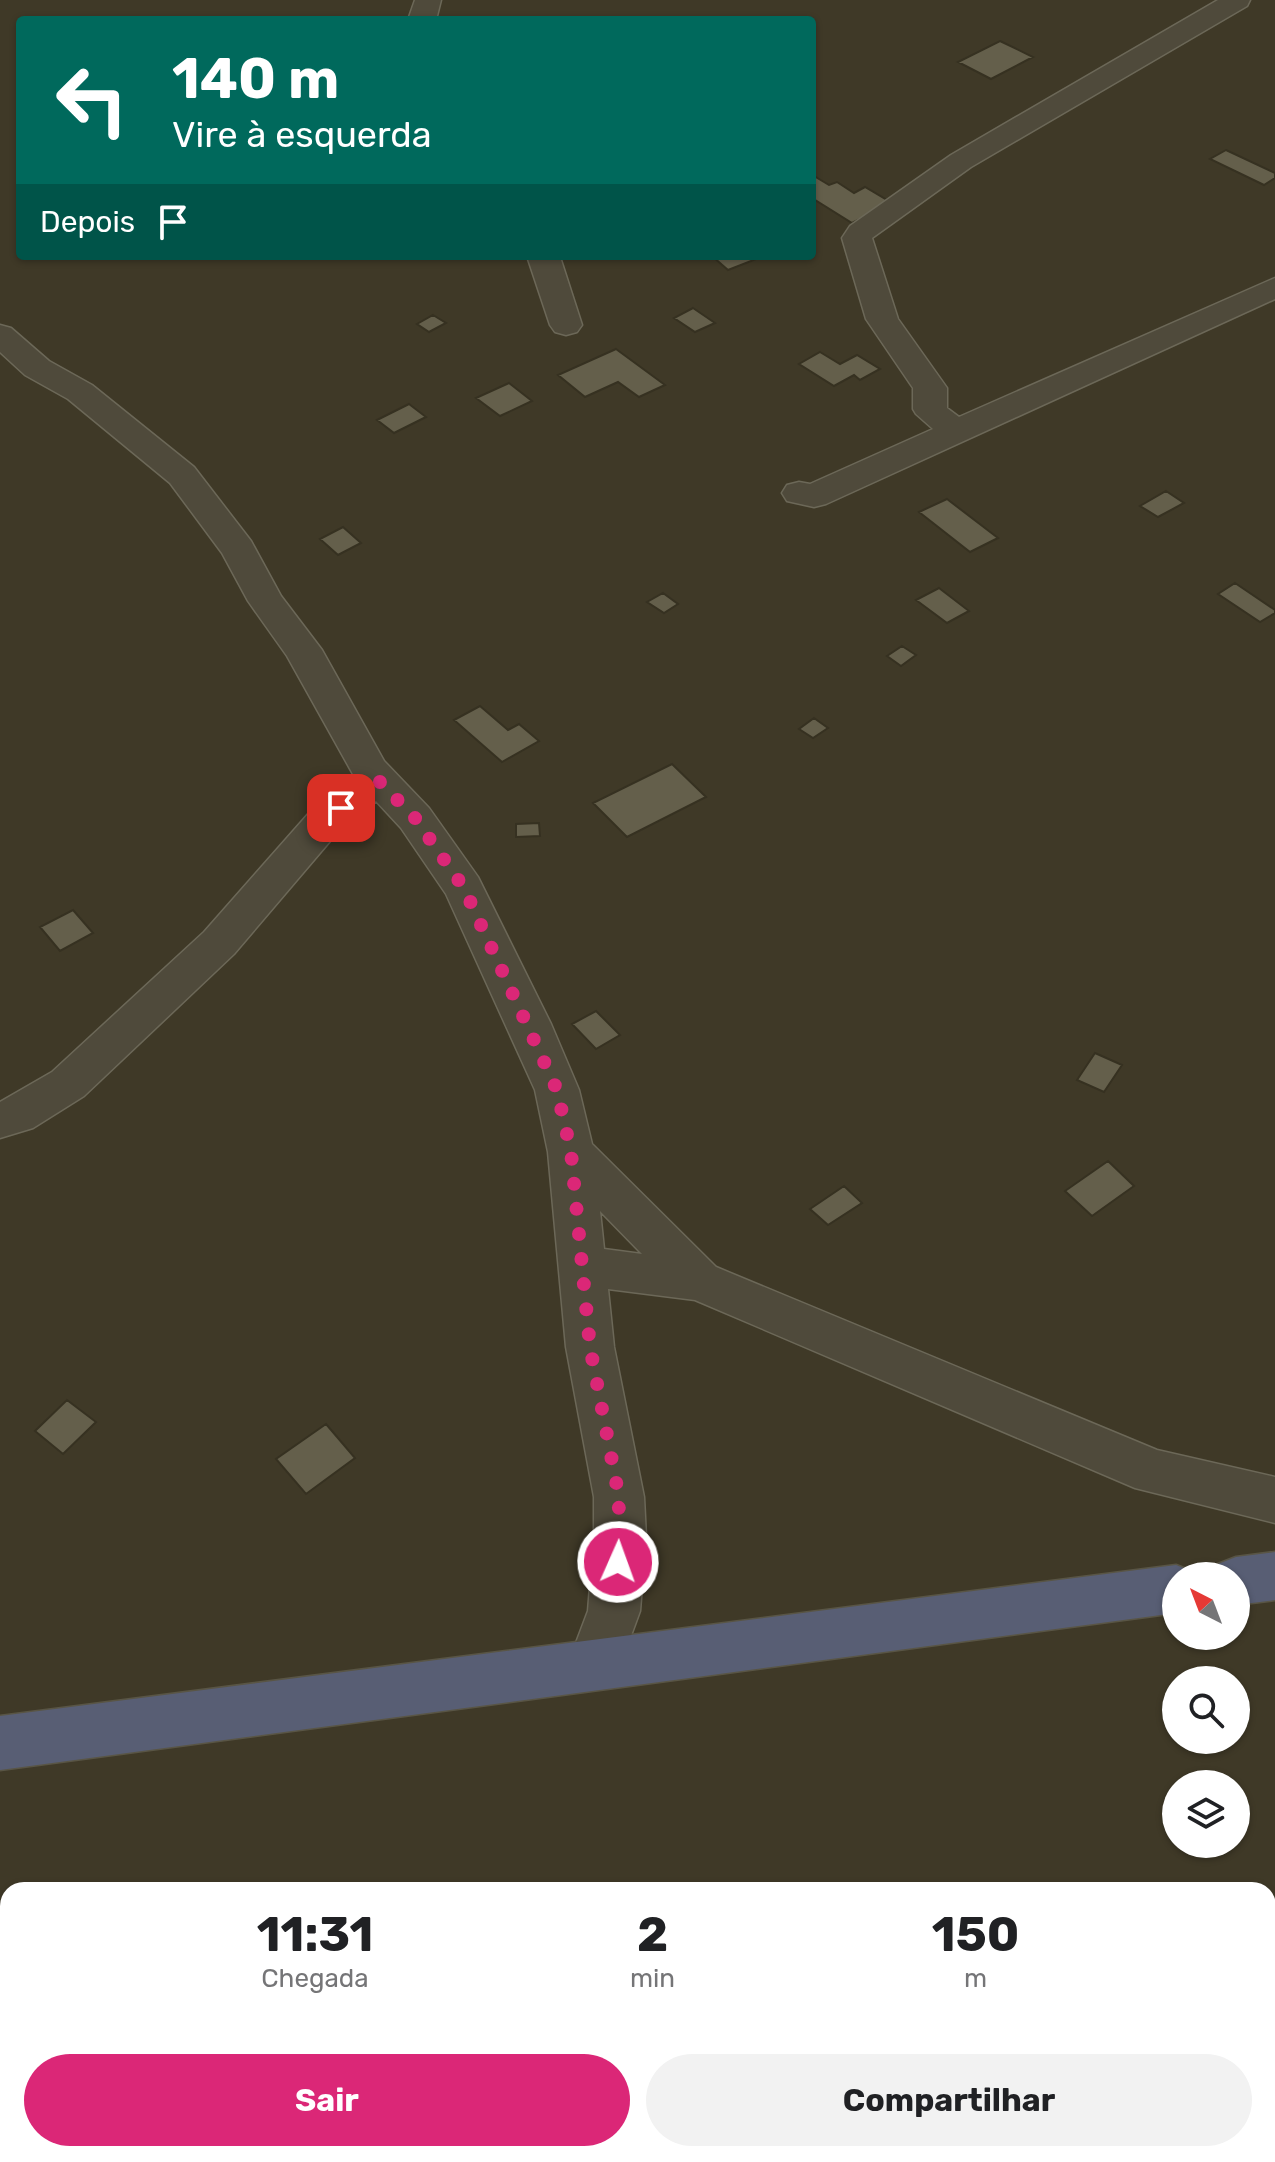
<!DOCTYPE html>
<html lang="pt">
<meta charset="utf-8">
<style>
body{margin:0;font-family:Rubik,sans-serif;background:#f2f2f2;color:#202124;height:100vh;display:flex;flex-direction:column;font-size:30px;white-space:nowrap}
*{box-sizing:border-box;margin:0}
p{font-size:26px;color:#757577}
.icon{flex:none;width:44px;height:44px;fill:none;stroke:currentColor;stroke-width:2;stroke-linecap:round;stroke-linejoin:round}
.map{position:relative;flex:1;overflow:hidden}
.sheet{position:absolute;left:0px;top:1882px;width:1276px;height:280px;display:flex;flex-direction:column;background:#fff;border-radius:24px 24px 0 0;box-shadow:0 2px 6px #0004}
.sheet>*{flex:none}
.guide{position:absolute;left:16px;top:16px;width:800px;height:244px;border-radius:8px;box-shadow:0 2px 6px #0004;background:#00695c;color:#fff;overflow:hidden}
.needle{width:52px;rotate:318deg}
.tools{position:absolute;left:1162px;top:1562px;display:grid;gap:16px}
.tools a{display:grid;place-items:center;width:88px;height:88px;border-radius:50%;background:#fff;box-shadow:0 2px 6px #0004;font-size:40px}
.pin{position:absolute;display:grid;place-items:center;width:68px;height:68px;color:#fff;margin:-34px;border-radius:16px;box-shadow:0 4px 12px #0006}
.me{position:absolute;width:88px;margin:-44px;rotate:2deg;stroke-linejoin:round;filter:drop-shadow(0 0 6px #0008)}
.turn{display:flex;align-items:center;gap:28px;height:168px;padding:0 24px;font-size:36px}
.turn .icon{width:104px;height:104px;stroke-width:2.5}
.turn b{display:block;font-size:56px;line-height:68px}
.then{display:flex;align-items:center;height:76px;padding:0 24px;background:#0003;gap:16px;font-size:30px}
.eta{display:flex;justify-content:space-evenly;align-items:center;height:136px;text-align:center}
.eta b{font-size:48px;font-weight:700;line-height:56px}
.action{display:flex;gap:16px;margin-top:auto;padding:16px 24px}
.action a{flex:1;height:92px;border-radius:48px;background:#db2777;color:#fff;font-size:32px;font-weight:700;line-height:92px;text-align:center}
.action a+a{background:#f2f2f2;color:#202124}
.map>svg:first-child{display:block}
</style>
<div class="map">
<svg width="1275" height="2162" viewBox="0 0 1275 2162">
<rect width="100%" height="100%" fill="#3f3927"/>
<path fill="#645f4b" stroke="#363121" stroke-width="2" d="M1000,41L1033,57L991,79L958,62Z
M1226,150L1275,173V178L1264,185L1210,159Z
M814,176L829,185L837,182L854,193L865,187L892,203L852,223L812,198Z
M712,256H764L728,270Z
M693,308L715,323L695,332L674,318Z
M433,315L446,323L429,332L417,324Z
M616,349L665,385L639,397L618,382L585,397L558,375Z
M820,352L840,364L857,355L880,369L860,380L854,375L834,386L799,364Z
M509,383L532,401L500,416L476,398Z
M409,404L426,417L394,433L377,420Z
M1166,491L1184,503L1158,517L1140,506Z
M947,499L998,538L970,552L919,512Z
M343,527L361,543L338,555L320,539Z
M1235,583L1275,610V613L1260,622L1218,594Z
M939,588L969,611L947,623L916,600Z
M663,593L678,604L664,613L647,602Z
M902,646L916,655L901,666L887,656Z
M480,706L508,730L519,724L539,741L502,762L454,720Z
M814,718L828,728L813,738L799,729Z
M672,764L706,797L627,837L593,803Z
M539,823L540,836L516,837V824Z
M73,910L93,933L60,951L40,927Z
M596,1011L620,1035L596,1049L572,1024Z
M1095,1053L1122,1065L1104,1092L1077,1080Z
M1108,1161L1134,1186L1092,1216L1065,1191Z
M844,1186L862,1203L828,1225L810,1209Z
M67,1400L96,1422L63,1454L35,1431Z
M326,1424L355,1458L306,1494L276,1459Z"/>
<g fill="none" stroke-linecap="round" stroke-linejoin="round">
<g stroke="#6c6858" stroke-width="3">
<path id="lane" d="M0,2016L8,2019V2080L0,2076Z
M16,2154H52L54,2162H18Z"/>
</g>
<g stroke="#6c6858" stroke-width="3">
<path id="street" d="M415,0H441L436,20H408Z
M1218,0H1250L1247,6L971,167L872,238L898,319L947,388V408L959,417L1275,278V299L826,504L814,507L787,501L782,493L787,485L799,482L810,484L933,429L916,414L913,409V388L866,319L842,238L850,226L951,155Z
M527,256H558L561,260L582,325L577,332L566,335L555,332L550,325Z
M0,325L11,328L49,361L92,385L194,467L251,541L281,596L322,650L384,761L429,808L478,877L551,1024L579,1090L592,1144L716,1267L1157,1450L1275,1477V1523L1135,1488L695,1300L608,1289L614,1347L644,1497L646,1537L640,1611L614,1682L595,1689L576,1682L568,1664L588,1611L594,1537V1497L566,1347L548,1152L535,1090L446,894L401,828L376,801L337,833L234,954L84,1096L33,1128L0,1138V1102L52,1072L204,932L309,813L354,776L287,656L248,601L222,553L170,483L68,399L25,375L0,352ZM600,1211L642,1254L604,1249Z"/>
</g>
<g stroke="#595545" stroke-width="3">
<path id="highway" d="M1275,1552V1600L1236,1605V1576H1212L1218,1564L1236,1557Z
M1176,1565L1194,1572L1196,1576H1176V1613L0,1770V1716Z"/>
</g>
<use href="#lane" fill="#4f4a3b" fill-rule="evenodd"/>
<use href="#street" fill="#4f4a3b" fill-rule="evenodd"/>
<use href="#highway" fill="#585e74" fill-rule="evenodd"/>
</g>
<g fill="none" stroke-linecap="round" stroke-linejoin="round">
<path stroke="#db2777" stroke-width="14" stroke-dasharray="0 25.2" d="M341,808L377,779L415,818L464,888L557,1090L571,1152L590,1347L619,1497L618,1562"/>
</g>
</svg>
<div class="tools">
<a><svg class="needle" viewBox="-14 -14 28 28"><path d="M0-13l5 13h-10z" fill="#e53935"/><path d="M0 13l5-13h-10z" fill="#757577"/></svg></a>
<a><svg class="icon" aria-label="search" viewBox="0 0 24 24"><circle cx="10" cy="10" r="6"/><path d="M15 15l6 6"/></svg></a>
<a><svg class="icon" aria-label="layers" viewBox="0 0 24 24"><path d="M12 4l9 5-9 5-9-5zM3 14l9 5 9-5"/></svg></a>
</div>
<div class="pin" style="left:341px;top:808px;background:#d93025"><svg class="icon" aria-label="arrive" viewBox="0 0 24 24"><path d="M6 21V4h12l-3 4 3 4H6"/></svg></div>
<svg class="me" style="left:618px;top:1562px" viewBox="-20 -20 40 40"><circle r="17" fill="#db2777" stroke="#fff" stroke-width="3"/><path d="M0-11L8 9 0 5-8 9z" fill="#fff"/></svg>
<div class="guide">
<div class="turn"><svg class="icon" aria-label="left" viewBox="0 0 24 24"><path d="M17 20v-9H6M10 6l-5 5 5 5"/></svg><div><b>140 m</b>Vire à esquerda</div></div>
<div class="then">Depois<svg class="icon" aria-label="arrive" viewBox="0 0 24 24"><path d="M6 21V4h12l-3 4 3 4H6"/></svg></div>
</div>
<section class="sheet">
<div class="eta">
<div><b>11:31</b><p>Chegada</p></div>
<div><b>2</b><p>min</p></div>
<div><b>150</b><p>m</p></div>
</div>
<div class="action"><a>Sair</a><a>Compartilhar</a></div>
</section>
</div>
